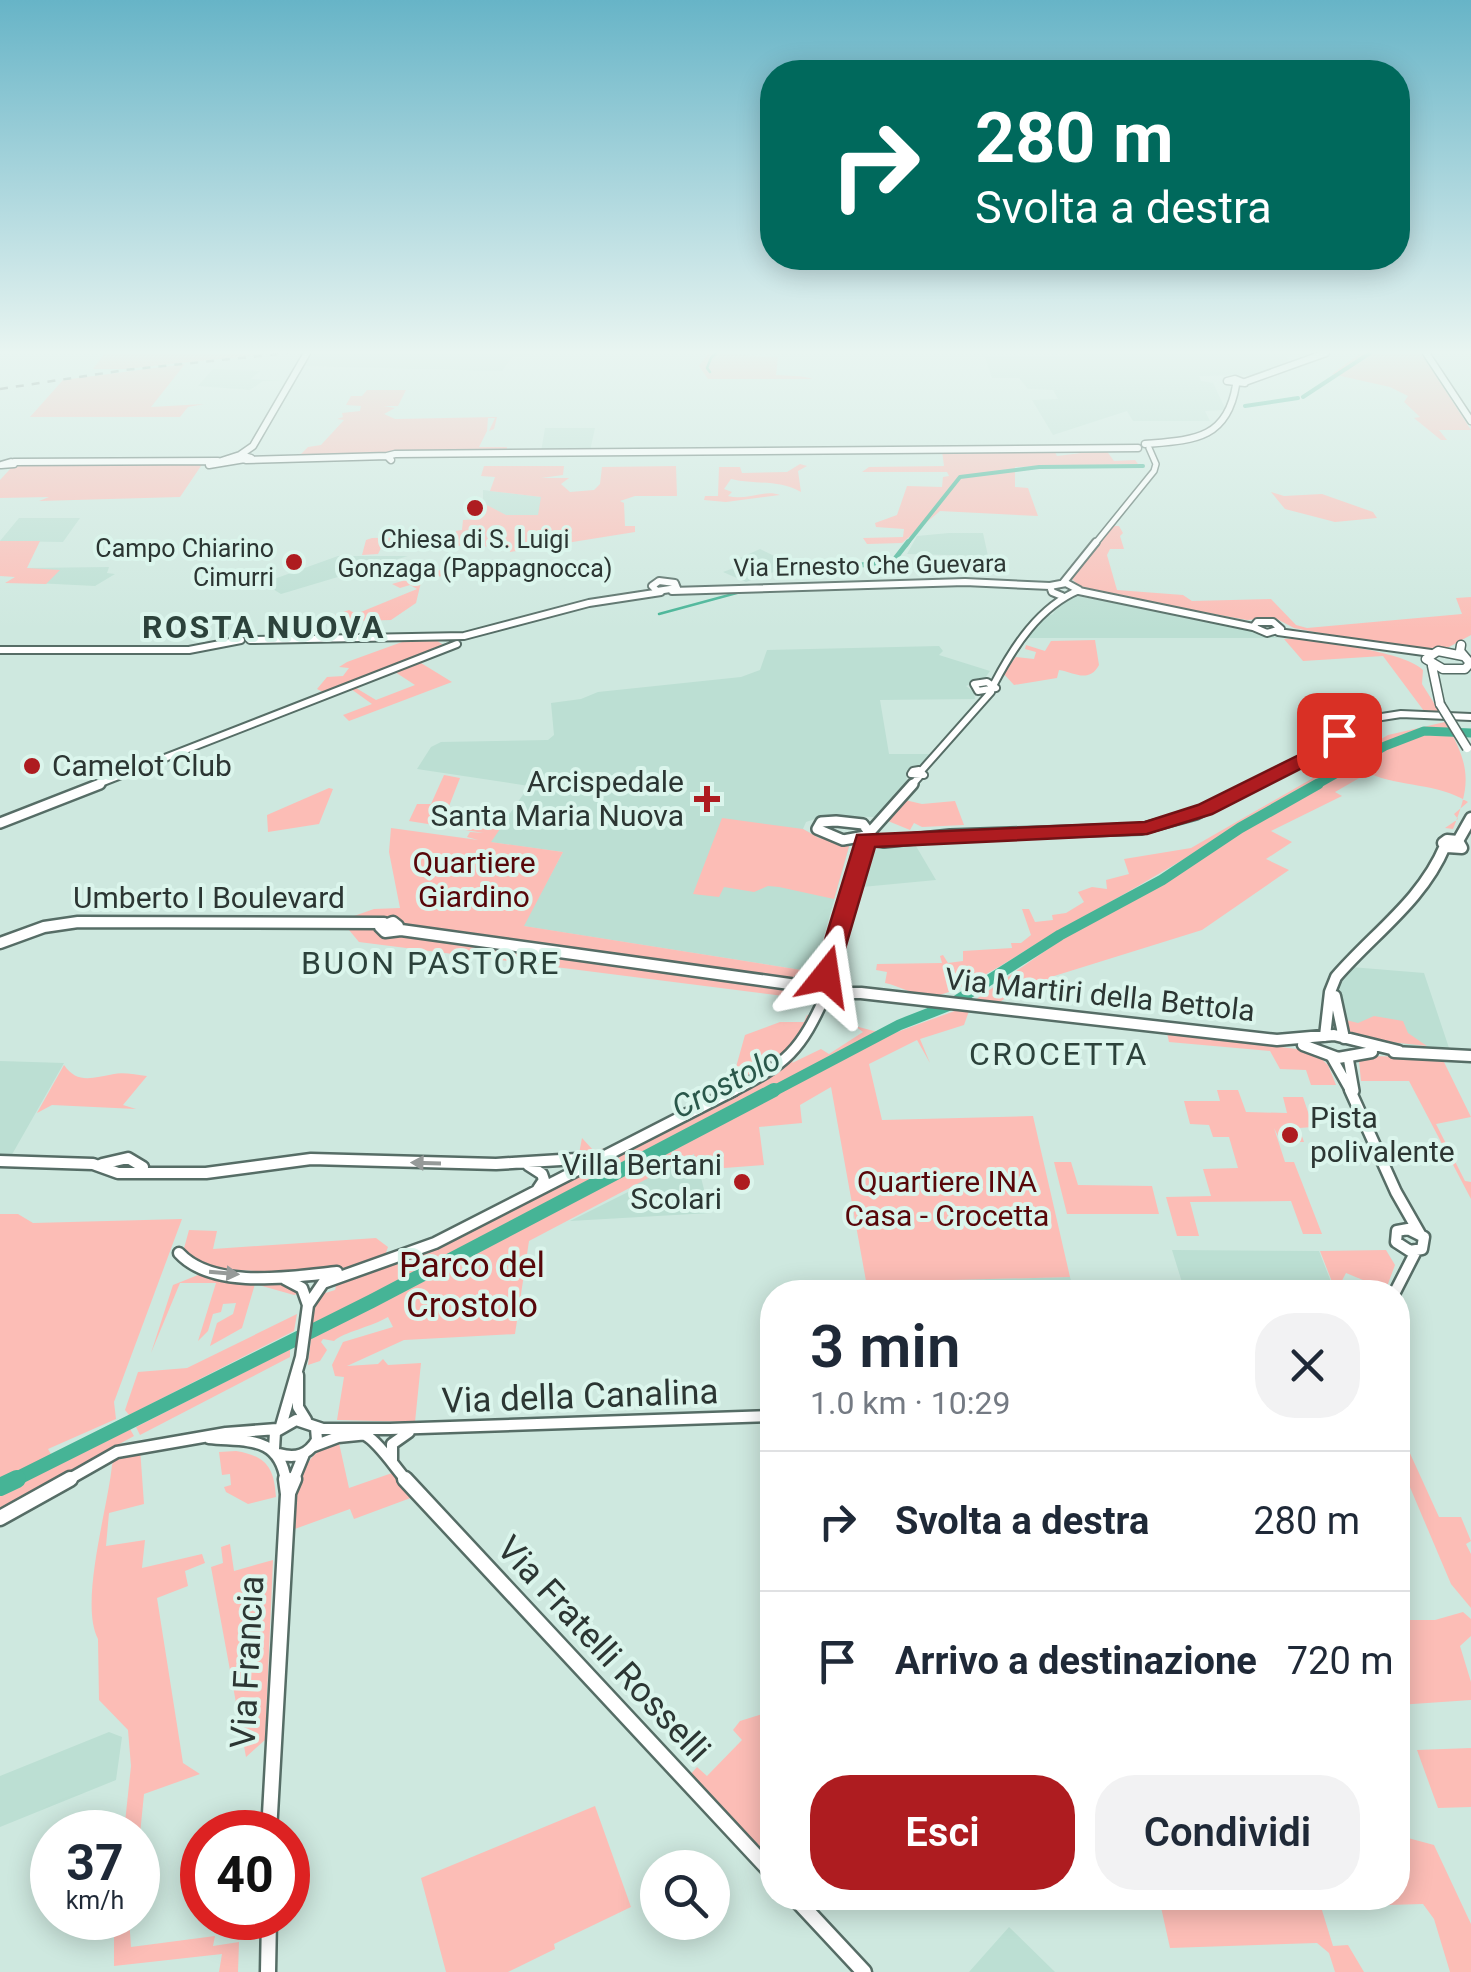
<!DOCTYPE html>
<html lang="it">
<meta charset="utf-8">
<style>
body{margin:0;font-family:Roboto,sans-serif;background:#f2f2f3;color:#1f2937;height:100vh;display:flex;flex-direction:column;font-size:38px;white-space:nowrap}
*{box-sizing:border-box;margin:0}
p{font-size:32px;color:#747a83}
.icon{flex:none;width:55px;height:55px;fill:none;stroke:currentColor;stroke-width:2;stroke-linecap:round;stroke-linejoin:round}
.map{position:relative;flex:1;overflow:hidden}
.drawer{position:absolute;left:760px;top:1280px;width:650px;height:630px;display:flex;flex-direction:column;background:#fff;border-radius:40px;box-shadow:0 5px 25px #0003}
.drawer>*{flex:none}
.hud{position:absolute;left:760px;top:60px;width:650px;height:210px;border-radius:40px;box-shadow:0 5px 25px #0003;background:#00695c;color:#fff;overflow:hidden}
.fabs{position:absolute;left:640px;top:1850px;display:grid;gap:20px}
.fabs a{display:grid;place-items:center;width:90px;height:90px;border-radius:50%;background:#fff;box-shadow:0 5px 25px #0003;font-size:50px}
.speed{position:absolute;left:30px;top:1810px;display:flex;gap:20px;font-size:50px;font-weight:700;text-align:center}
.speed>*{display:grid;place-content:center;width:130px;height:130px;border-radius:50%;background:#fff;box-shadow:0 5px 25px #0003;line-height:1}
.speed small{font-size:25px;font-weight:400}
.speed .limit{border:15px solid #d22;background:#fff;color:#111}
.pin{position:absolute;display:grid;place-items:center;width:85px;height:85px;color:#fff;margin:-42px;border-radius:20px;box-shadow:0 5px 15px #0006}
.me{position:absolute;width:110px;margin:-55px;rotate:15deg;stroke-linejoin:round;filter:drop-shadow(0 0 8px #0008)}
.turn{display:flex;align-items:center;gap:35px;height:210px;padding:0 50px;font-size:45px}
.turn .icon{width:130px;height:130px;stroke-width:2.5}
.turn b{display:block;font-size:70px;line-height:85px}
.round{display:grid;place-items:center;flex:none;width:105px;height:105px;border-radius:40px;background:#f2f2f3}
.head{display:flex;align-items:center;justify-content:space-between;height:170px;padding:0 50px}
h1{font-size:60px;font-weight:600;line-height:75px}
.button{display:flex;gap:20px;margin-top:auto;padding:20px 50px}
.button a{flex:1;height:115px;border-radius:40px;background:#ae1c20;color:#fff;font-size:40px;font-weight:600;line-height:115px;text-align:center}
.button a+a{background:#f2f2f3;color:#1f2937}
ul{padding:0;list-style:none}
li{display:flex;align-items:center;gap:30px;height:140px;padding:0 50px;border-top:2px solid #e0e1e3}
li div{flex:1}
li b{display:block;font-size:38px}
li em{font-style:normal}
.map>svg:first-child{display:block}
</style>
<div class="map">
<svg width="1471" height="1972" viewBox="0 0 1471 1972">
<rect width="100%" height="100%" fill="#cee8df"/>
<path fill="#bcdfd3" d="M313,353H541L512,357L502,371L304,366Z
M1067,353L1128,354L1322,353L1310,357L1292,355L1287,357L1289,363L1257,375L1199,376L1201,381L1213,383L1226,410L1205,411L1210,421H1133L1127,411L1053,435L1032,400L1058,399L1053,390L1028,389L1019,378H992L985,357H1067Z
M213,369L260,371L251,379L282,381H263L250,390L198,386Z
M545,428H595L590,451L541,452Z
M483,490L542,497L538,518L483,517Z
M19,518H80L63,542L0,541Z
M949,533H983L988,556L907,554L917,536Z
M760,549L793,565L746,582L723,572L747,563L740,558Z
M338,556H408L281,594L263,583Z
M109,567L107,573L115,574L95,586L15,582L27,568Z
M1077,596L1244,625L1279,638H1027L1044,617L1053,614L1062,598Z
M939,646L943,651L939,655L990,671L985,678L966,686L974,692L975,699L880,700L889,754H931L921,766L906,771L907,784L876,817L824,816L806,822L803,829L819,838L850,843L814,972L523,926L563,852L490,842L529,786L417,769L431,747L441,742L548,740L554,735L551,703L581,699L598,692L741,677L760,670L767,650Z
M913,841L936,880L862,887L874,850Z
M1351,967L1424,973L1451,1054L1351,1042L1334,1001L1337,986Z
M0,1061L64,1063L10,1158H0Z
M695,1154L710,1213L570,1221L632,1190L634,1183Z
M1172,1250L1319,1251L1335,1292H1185Z
M1070,1277L1074,1292H916L914,1281Z
M109,1732L122,1737L116,1780L0,1827V1776Z
M1009,1927L1055,1972H969Z"/>
<path fill="#fcbdb6" d="M105,353H275L125,369H93Z
M708,353L778,357L776,375C789,376 801,375 813,379H708L699,366Z
M1361,353H1421L1471,430H1439L1447,440H1441L1414,418L1420,417L1404,402L1408,396L1390,387L1332,374Z
M185,364L151,407L204,404L188,407L180,417H30L63,380Z
M367,390H406L398,406H384L395,408L384,414L395,419L497,417L494,429L489,431L495,418H488L487,431L479,447H507L506,454L298,457L308,447L321,445L344,420L337,419L343,417L342,413L360,411L361,406L346,405L351,396H362Z
M1054,450L1057,456L1106,450L1114,461L1135,460L1138,464L1015,467V487L1028,488L1038,516L940,511L902,543L867,544L863,538L903,537L904,529L876,527L875,523L897,515L907,486L942,487L943,477L949,476L947,472H862L869,467L944,466L942,451Z
M203,463L180,497L39,501L49,497L0,498V480L11,468L22,465Z
M800,464L807,466L798,471L801,492C779,479 756,485 731,479L724,489L732,492L728,496C746,501 764,489 780,495L726,502L704,500L705,496H718L719,467H740L742,473L787,472Z
M484,466H564L563,475L541,478H569L561,484L570,492L594,490L600,484L602,467L676,466L677,496H635L620,501L624,503L625,526H635V532L510,552L509,547L383,544L378,554L362,555L366,540L372,538L455,536L456,531L462,530L463,520L479,519L483,503L506,515H538L541,497L490,491L495,477L481,476Z
M1271,492L1284,496L1322,494L1373,512L1377,518L1335,522L1285,509Z
M1110,526H1119L1123,533L1120,536L1124,549H1110L1107,555L1117,590L1183,595L1192,601L1271,599L1296,625L1307,628L1462,614L1456,598L1471,597V635L1449,647L1417,652L1294,628L1275,618L1247,620L1084,591L1072,579Z
M0,541H40L27,568L60,570L46,584L5,583L15,577L0,576Z
M454,566L444,576L422,578L416,603L391,620L315,622L349,610L356,614L417,589L410,585L400,588L392,584Z
M413,638H433L442,644L441,648L327,694L317,689L327,677L343,676L349,668L339,667L347,662Z
M1298,638C1327,643 1406,652 1423,670L1422,684L1439,711H1424L1383,656L1303,661L1284,639Z
M1095,640L1099,665C1089,684 1073,672 1059,670L1057,678L1014,685L1003,673L1016,657L1034,659L1036,652L1025,649L1026,645L1045,651L1051,641Z
M421,663L452,682L349,721L343,715L372,704L351,689L356,688L376,700L415,685L395,672Z
M1445,722C1471,766 1471,784 1453,829L1445,828L1458,819L1454,814L1468,802C1436,782 1402,788 1368,773L1335,792L1342,796L1271,831L1292,842L1266,859L1289,870L1202,930L1051,977L1077,992L1067,1003L1063,990L1031,979L1000,1002H972L1058,942L1378,751L1372,749C1264,810 1159,876 1050,936C1018,954 970,988 935,996C922,999 900,986 885,983L887,972L876,970L877,964L942,963L940,956L943,955L948,963L963,961V951L1012,948L1011,943H1021L1031,935L1022,909H1029L1035,922L1053,920L1052,915L1066,913L1084,902L1078,892L1092,887L1107,889L1106,880L1129,874L1124,859L1191,848L1388,735Z
M444,775L460,778L444,819H507L491,842L563,852L524,926L814,972L812,978L797,987L791,997L359,942L349,930L354,916L374,909L400,908L389,852L391,828L478,840L467,837L470,832L484,833L409,821L417,804H431Z
M329,788L333,789L319,824L268,832L267,815Z
M905,800L922,804L955,801L964,825L922,827L914,823L910,830L888,821Z
M722,818L803,829L819,838L850,843L834,899L779,887L768,886L754,892L724,887L719,897L693,894Z
M960,1009L969,1011L964,1025L920,1039L930,1063L917,1040L869,1064L882,1120L1033,1116L1070,1277L915,1281L916,1292H868L831,1087L800,1105L802,1123L759,1127L764,1165L698,1170L694,1154L529,1241L515,1334L404,1340L347,1366L378,1364L383,1359L388,1365L421,1363L415,1422L337,1420L344,1377L335,1376L332,1365L343,1342L393,1327L388,1317C371,1327 344,1332 334,1341L323,1339L321,1342L327,1350L320,1361L308,1365L315,1303L319,1295L335,1290L338,1279L364,1274L408,1257L614,1155L578,1159L582,1138L593,1150L608,1148L731,1085L745,1035L780,1022H804L807,1015L816,1016L792,1063L821,1049L829,1054L863,1032L855,1026L889,1035Z
M1374,1016L1403,1021L1408,1033L1427,1046L1362,1039L1350,1033L1346,1020L1358,1023Z
M1167,1033L1313,1051L1328,1065L1336,1085H1311L1306,1070L1280,1069L1270,1051L1169,1042Z
M1372,1056L1442,1058L1471,1117L1436,1124L1465,1181L1471,1182V1199L1409,1081H1361L1359,1061Z
M64,1065C77,1084 92,1078 114,1074C123,1072 137,1075 147,1076L123,1105L136,1109L52,1105L37,1113Z
M1217,1090H1238L1246,1112L1287,1113L1283,1097H1303L1313,1127L1299,1128L1304,1142H1281L1274,1128L1285,1162H1294L1322,1234H1303L1291,1201L1190,1202L1199,1236H1177L1166,1197L1211,1196L1203,1169L1238,1168L1229,1137H1213L1209,1125L1190,1124L1184,1101H1220Z
M1054,1162H1071L1078,1185L1152,1186L1159,1214H1067Z
M0,1214H18L33,1223L182,1219L114,1402L116,1419L48,1449L55,1461L130,1429L134,1436L0,1509Z
M189,1230L217,1231L213,1249L376,1238L388,1247L384,1258L343,1268L287,1273L206,1268L183,1252Z
M1386,1250L1395,1265L1385,1292H1373L1375,1285L1346,1273L1336,1292L1320,1251Z
M198,1275C222,1276 285,1274 300,1293L294,1295L255,1284L242,1328L210,1346L217,1323L233,1314L236,1303L223,1304L221,1312L213,1314L208,1331L198,1341L216,1283H180L151,1353L173,1285Z
M297,1314L294,1331L133,1413L129,1415L125,1410L138,1372L187,1368Z
M290,1349V1357L140,1435L136,1427Z
M1398,1427L1439,1517H1461L1471,1541L1466,1544L1471,1554V1608L1451,1584L1398,1459Z
M334,1442L339,1443L349,1488L395,1472L416,1496L354,1519L350,1509L292,1530C296,1492 295,1460 334,1442Z
M140,1448L144,1504L109,1513L106,1546L145,1540L142,1568L202,1554L205,1563L185,1571L188,1586L157,1598L183,1763L200,1774L144,1794L138,1854V1832H124L131,1766L128,1730L99,1700L98,1639C79,1603 108,1508 112,1465L115,1458Z
M236,1451C266,1456 274,1467 276,1497L248,1504L226,1492L224,1487L231,1485L230,1474L222,1475L219,1452Z
M230,1544L234,1571L273,1560L265,1740L246,1757L211,1567L223,1563L221,1547Z
M1463,1612L1471,1619V1636L1460,1646L1471,1682V1700L1398,1705V1620H1435Z
M772,1711V1864L689,1776L697,1767L707,1776L742,1740L733,1730L740,1721Z
M1471,1748V1807L1438,1808L1417,1750Z
M595,1806L631,1907L554,1944L555,1949L508,1972H446L421,1878Z
M1398,1820L1408,1838L1434,1845L1471,1924V1972H1450L1434,1919L1423,1904L1321,1907L1333,1946L1348,1945L1364,1972H1335L1329,1953L1317,1943L1170,1948L1159,1898H1398Z
M114,1918H129L131,1947L215,1936L213,1946L239,1942L238,1972H219L222,1954L114,1966Z"/>
<g fill="none" stroke-linecap="round" stroke-linejoin="round">
<path stroke="#46b496" stroke-width="2.5" d="M712,357L716,353
M710,372L707,368L711,358
M659,614L744,591"/>
<path stroke="#46b496" stroke-width="4" d="M1303,397L1370,353
M1245,406L1298,398
M906,545L960,477L1039,467L1143,466"/>
<path stroke="#46b496" stroke-width="5" d="M823,571L894,560L908,542"/>
<path stroke="#46b496" stroke-width="9" d="M1314,786L1385,746L1424,731L1471,733"/>
<path stroke="#46b496" stroke-width="11" d="M770,1093L899,1025L950,1005L1060,935L1162,880L1240,828L1318,784"/>
<path stroke="#46b496" stroke-width="14" d="M12,1481L372,1301L774,1090"/>
<path stroke="#46b496" stroke-width="18" d="M0,1487L17,1479"/>
<g stroke="#566d66" stroke-width="8">
<path id="tertiary-far4" d="M1094,545L1154,471L1156,464L1149,448"/>
</g>
<g stroke="#566d66" stroke-width="10">
<path id="tertiary-far3" d="M659,581L675,583L677,588L657,591L652,586Z
M1063,583L1096,542
M672,591L965,582L1050,586
M1079,591L1253,627
M1257,622H1273L1281,629L1267,633L1253,627Z
M1278,632L1431,653
M250,640L464,636L589,603L661,592
M0,650H189L241,640
M987,682L996,688L978,691L974,684Z
M994,684C1014,646 1039,607 1079,590L1066,583L1050,586L1052,592L1062,596
M919,770L924,775L911,774L913,771Z
M921,771L991,692
M93,786L457,644
M911,786L919,777
M1251,786L1309,757L1369,719L1401,714L1471,717"/>
</g>
<g stroke="#566d66" stroke-width="14">
<path id="tertiary-far2" d="M836,821L863,824L871,835L843,840L817,829L821,822Z
M0,823L100,784
M871,831L913,784
M865,839L884,842L950,835L1141,829L1196,814L1256,784
M827,981L826,968L865,849L864,839
M1331,1056L1352,1093
M1348,1057L1354,1091
M729,1093C788,1063 800,1052 827,992"/>
</g>
<g stroke="#566d66" stroke-width="15">
<path id="tertiary-far1" d="M1350,1090L1396,1192L1420,1234
M0,1161L93,1164L118,1173H206L311,1159L496,1164L593,1158
M102,1164L128,1158L143,1167
M528,1165L542,1174L544,1180L538,1189
M1408,1229L1424,1237L1422,1249L1410,1251L1396,1242L1397,1231Z
M179,1253C213,1290 291,1277 337,1272
M285,1279L302,1288L308,1305
M1395,1292L1416,1251
M298,1375V1407L306,1420
M281,1426L301,1357L308,1305L323,1283L435,1243L734,1090
M365,1435C378,1441 396,1469 407,1481
M209,1438C247,1442 279,1435 286,1481
M314,1446L338,1437L368,1434
M274,1449L275,1432L296,1420L323,1429H390L772,1416
M279,1454C296,1459 308,1455 317,1440L316,1428
M392,1462V1444L409,1432
M66,1481L117,1452L226,1433L277,1429
M293,1481L304,1454"/>
</g>
<g stroke="#566d66" stroke-width="19">
<path id="tertiary" d="M405,1479L772,1873
M288,1493L294,1479
M0,1518L70,1479
M269,1832L288,1494L286,1479
M795,1898L864,1972
M268,1972L269,1918"/>
</g>
<g stroke="#566d66" stroke-width="9">
<path id="secondary-far2" d="M1235,379L1245,383L1227,381Z
M1245,382L1326,353
M1145,444C1193,440 1227,440 1236,385
M240,455L253,446L307,353
M240,455L251,458L209,465Z
M246,460L388,456
M391,460L387,456L395,454L1138,448
M11,462L14,464L1,465Z
M14,462L218,461"/>
</g>
<g stroke="#566d66" stroke-width="11">
<path id="secondary-far1" d="M1461,645L1460,651L1470,663L1465,669H1443L1426,659L1438,651L1463,656
M1432,666L1440,704"/>
</g>
<g stroke="#566d66" stroke-width="15">
<path id="secondary" d="M1447,840L1458,841L1462,848L1447,847L1443,843Z
M1458,841L1471,818
M394,930L398,926L393,922L380,927L385,932L401,930L804,986L819,993H861L1277,1040L1334,1035L1399,1051
M0,943L44,927L78,922L384,923
M800,981L822,980L840,988
M1335,996L1344,1038
M1325,1036L1330,992L1336,977C1374,933 1422,901 1445,846
M1303,1045L1338,1058L1372,1052
M1394,1052L1471,1056"/>
</g>
<g stroke="#566d66" stroke-width="9">
<path id="primary" d="M1426,353L1471,421"/>
</g>
<use href="#tertiary-far4" stroke="#fff" stroke-width="5"/>
<use href="#tertiary-far3" stroke="#fff" stroke-width="6"/>
<use href="#tertiary-far2" stroke="#fff" stroke-width="9"/>
<use href="#tertiary-far1" stroke="#fff" stroke-width="10"/>
<use href="#tertiary" stroke="#fff" stroke-width="14"/>
<use href="#secondary-far2" stroke="#fff" stroke-width="6"/>
<use href="#secondary-far1" stroke="#fff" stroke-width="8"/>
<use href="#secondary" stroke="#fff" stroke-width="10"/>
<use href="#primary" stroke="#fff" stroke-width="6"/>
<path stroke="#70817b" stroke-width="2.5" stroke-dasharray="8 8" stroke-linecap="butt" d="M0,389L125,370L288,353"/>
<g stroke="#566d66" stroke-width="11" stroke-linecap="butt">
<path id="secondary-bridge" d="M1440,704L1467,748"/>
</g>
<use href="#secondary-bridge" stroke="#fff" stroke-width="8"/>
</g>
<defs><path id="oneway-solid" d="M-6-.8H1V-3.2L6.5 0L1 3.2V.8H-6Z" transform="scale(2.5)"/></defs>
<g fill="#969a99">
<use href="#oneway-solid" transform="translate(426 1163) rotate(-178)"/>
<use href="#oneway-solid" transform="translate(224 1273) rotate(5)"/>
</g>
<linearGradient id="sky" x2="0" y2="1"><stop stop-color="#67b4c7"/><stop offset="0.56" stop-color="#e9f5f1"/><stop offset="1" stop-color="#e9f5f1" stop-opacity="0"/></linearGradient>
<rect width="1471" height="629" fill="url(#sky)"/>
<path fill="#ae1c20" stroke="#711215" stroke-width="2.5" d="M1339,730L1346,731V739L1316,761L1212,814L1147,834L875,847L837,976L826,983L814,976L857,835L1145,822L1198,805L1303,753Z"/>
<g fill="#ae1c20" stroke="#dbf5ec" stroke-width="4">
<circle cx="475" cy="508" r="10"/>
<circle cx="294" cy="562" r="10"/>
<circle cx="32" cy="766" r="10"/>
<path d="M702 784h10v10h10v10h-10v10h-10v-10h-10v-10h10z"/>
<circle cx="1290" cy="1135" r="10"/>
<circle cx="742" cy="1182" r="10"/>
</g>
<g text-anchor="middle" stroke-width="8" stroke-linejoin="round" paint-order="stroke">
<g font-size="25" fill="#2c3633" stroke="#dbf5ec">
<text x="475" y="548">Chiesa di S. Luigi<tspan x="475" dy="29">Gonzaga (Pappagnocca)</tspan></text>
<text x="274" y="557" text-anchor="end">Campo Chiarino<tspan x="274" dy="29">Cimurri</tspan></text>
</g>
<g font-size="25" fill="#2c3633" stroke="#dbf5ec">
<text transform="translate(870 565) rotate(-1)" y="9">Via Ernesto Che Guevara</text>
</g>
<g font-size="30" fill="#2c3633" stroke="#dbf5ec" text-anchor="start">
<text x="52" y="776">Camelot Club</text>
<text x="684" y="792" text-anchor="end">Arcispedale<tspan x="684" dy="34">Santa Maria Nuova</tspan></text>
<text x="1310" y="1128">Pista<tspan x="1310" dy="34">polivalente</tspan></text>
<text x="722" y="1175" text-anchor="end">Villa Bertani<tspan x="722" dy="34">Scolari</tspan></text>
</g>
<g font-size="30" fill="#58070a" stroke="#dbf5ec">
<text x="474" y="873">Quartiere<tspan x="474" dy="34">Giardino</tspan></text>
<text x="947" y="1192">Quartiere INA<tspan x="947" dy="34">Casa - Crocetta</tspan></text>
</g>
<g font-size="30" fill="#2c3633" stroke="#dbf5ec">
<text x="209" y="908">Umberto I Boulevard</text>
<text transform="translate(1100 995) rotate(6)" y="10">Via Martiri della Bettola</text>
</g>
<g font-size="32" font-weight="bold" letter-spacing="2.5" fill="#2c423b" stroke="#dbf5ec">
<text x="264" y="638">ROSTA NUOVA</text>
</g>
<g font-size="32" letter-spacing="2.5" fill="#2c423b" stroke="#dbf5ec">
<text x="431" y="974">BUON PASTORE</text>
<text x="1059" y="1065">CROCETTA</text>
</g>
<g font-size="32" font-style="italic" fill="#2a584b" stroke="#dbf5ec">
<text transform="translate(726 1083) rotate(-27)" y="11">Crostolo</text>
</g>
<g font-size="35" fill="#58070a" stroke="#dbf5ec">
<text x="472" y="1277">Parco del<tspan x="472" dy="40">Crostolo</tspan></text>
</g>
<g font-size="35" fill="#2c3633" stroke="#dbf5ec">
<text transform="translate(580 1396) rotate(-2)" y="12">Via della Canalina</text>
<text transform="translate(604 1649) rotate(47)" y="12">Via Fratelli Rosselli</text>
<text transform="translate(247 1662) rotate(-87)" y="12">Via Francia</text>
</g>
</g>
</svg>
<div class="fabs">
<a><svg class="icon" aria-label="search" viewBox="0 0 24 24"><circle cx="10" cy="10" r="6"/><path d="M15 15l6 6"/></svg></a>
</div>
<div class="speed"><div>37<small>km/h</small></div><div class="limit">40</div></div>
<div class="pin" style="left:1339px;top:735px;background:#d93025"><svg class="icon" aria-label="arrive" viewBox="0 0 24 24"><path d="M6 21V4h12l-3 4 3 4H6"/></svg></div>
<svg class="me" style="left:826px;top:976px" viewBox="-20 -20 40 40"><path d="M0-17L14 15 0 8-14 15z" fill="#ae1c20" stroke="#fff" stroke-width="4"/></svg>
<div class="hud">
<div class="turn"><svg class="icon" aria-label="right" viewBox="0 0 24 24"><path d="M7 20v-9h11M14 6l5 5-5 5"/></svg><div><b>280 m</b>Svolta a destra</div></div>
</div>
<section class="drawer">
<div class="head"><div><h1>3 min</h1><p>1.0 km · 10:29</p></div><a class="round"><svg class="icon" aria-label="close" viewBox="0 0 24 24"><path d="M6 6l12 12M18 6L6 18"/></svg></a></div>
<ul>
<li><svg class="icon" aria-label="right" viewBox="0 0 24 24"><path d="M7 20v-9h11M14 6l5 5-5 5"/></svg><div><b>Svolta a destra</b></div><em>280 m</em></li>
<li><svg class="icon" aria-label="arrive" viewBox="0 0 24 24"><path d="M6 21V4h12l-3 4 3 4H6"/></svg><div><b>Arrivo a destinazione</b></div><em>720 m</em></li>
</ul>
<div class="button"><a>Esci</a><a>Condividi</a></div>
</section>
</div>
